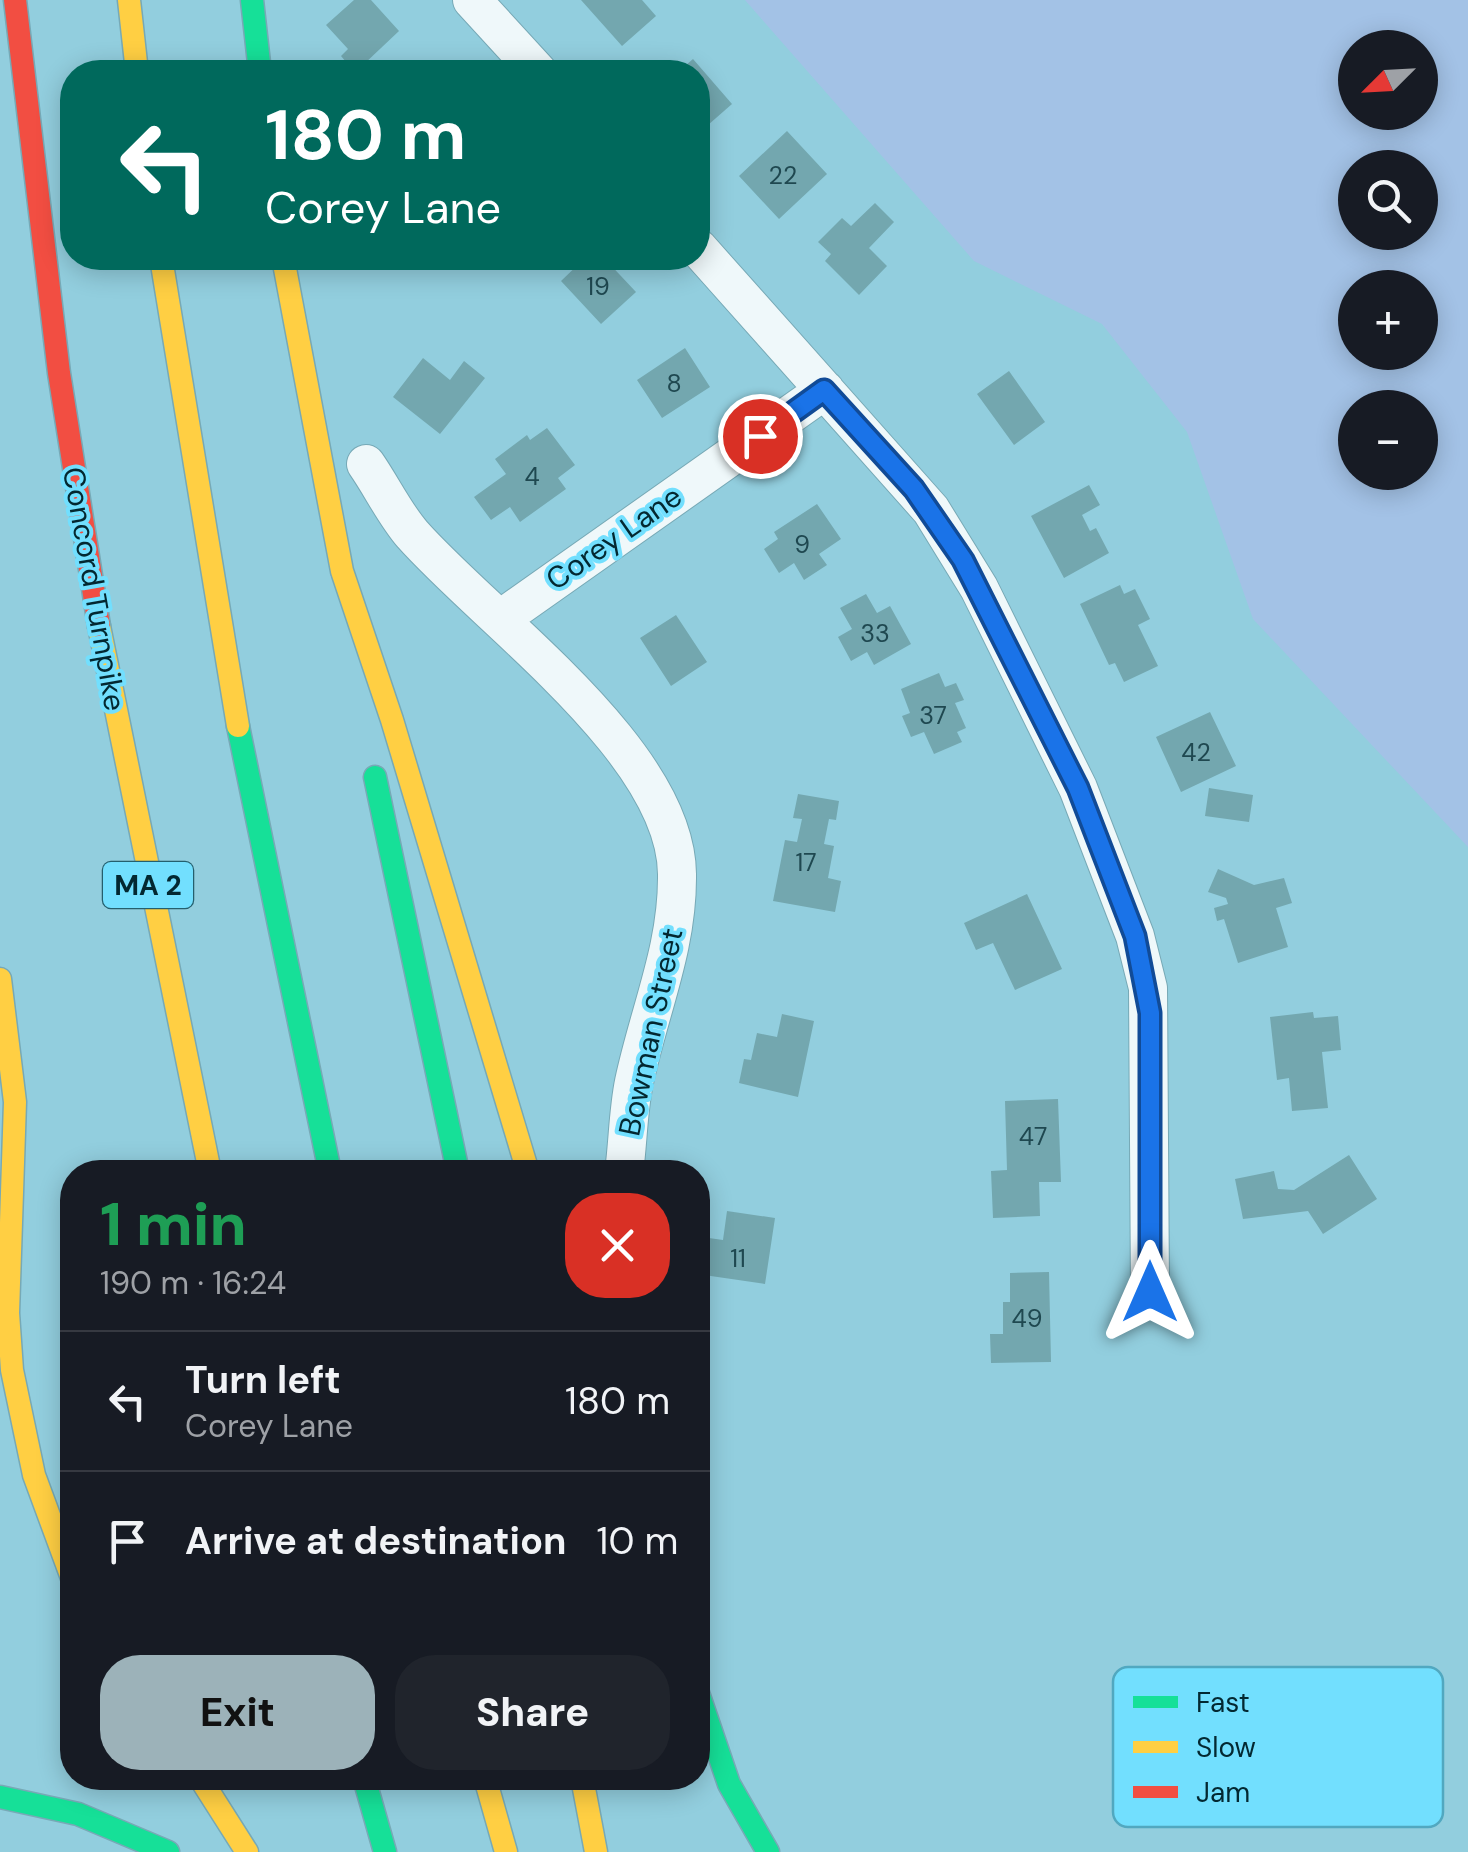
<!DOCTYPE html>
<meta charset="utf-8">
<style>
body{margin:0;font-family:"DM Sans",sans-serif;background:#20242c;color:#f1f3f6;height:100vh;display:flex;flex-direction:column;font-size:38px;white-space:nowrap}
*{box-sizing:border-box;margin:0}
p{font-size:32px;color:#9ea1a6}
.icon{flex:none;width:55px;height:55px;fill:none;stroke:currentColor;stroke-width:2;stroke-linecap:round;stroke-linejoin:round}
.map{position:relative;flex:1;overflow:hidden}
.panel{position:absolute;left:60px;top:1160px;width:650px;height:630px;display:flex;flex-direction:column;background:#171b24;border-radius:40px;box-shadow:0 5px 25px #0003}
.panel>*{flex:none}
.top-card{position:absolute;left:60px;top:60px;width:650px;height:210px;border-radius:40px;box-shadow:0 5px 25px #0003;background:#00695c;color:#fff;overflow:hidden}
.needle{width:65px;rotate:246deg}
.tools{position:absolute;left:1338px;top:30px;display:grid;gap:20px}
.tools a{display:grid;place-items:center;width:100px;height:100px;border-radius:50%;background:#171b24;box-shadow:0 5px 25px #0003;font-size:50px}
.pin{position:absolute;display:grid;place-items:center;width:85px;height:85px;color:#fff;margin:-42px;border:5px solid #fff;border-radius:50%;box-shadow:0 2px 10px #0007}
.me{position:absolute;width:110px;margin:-55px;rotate:0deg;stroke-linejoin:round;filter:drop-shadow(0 0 8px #0008)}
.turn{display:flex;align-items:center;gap:35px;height:210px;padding:0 40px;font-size:45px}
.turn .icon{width:130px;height:130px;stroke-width:2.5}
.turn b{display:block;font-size:70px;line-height:85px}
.round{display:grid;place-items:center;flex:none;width:105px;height:105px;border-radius:40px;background:#20242c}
.summary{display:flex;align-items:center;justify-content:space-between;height:170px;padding:0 40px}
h1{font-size:60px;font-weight:800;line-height:75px;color:#1e9e55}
.primary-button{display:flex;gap:20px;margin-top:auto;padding:20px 40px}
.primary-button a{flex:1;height:115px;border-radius:40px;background:#9cb2b9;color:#111;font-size:40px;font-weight:800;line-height:115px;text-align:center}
.primary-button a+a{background:#20242c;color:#f1f3f6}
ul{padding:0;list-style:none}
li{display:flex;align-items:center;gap:30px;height:140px;padding:0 40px;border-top:2px solid #363941}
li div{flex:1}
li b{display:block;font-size:38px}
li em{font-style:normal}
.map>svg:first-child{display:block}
</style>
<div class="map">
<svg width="1468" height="1852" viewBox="0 0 1468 1852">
<rect width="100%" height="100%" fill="#92cede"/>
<path fill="#a3c2e6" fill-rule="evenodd" d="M745,0H1468V847L1253,619L1187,432L1102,324L974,261ZM1355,48H1420V112H1355ZM1355,168H1420V232H1355ZM1355,288H1420V352H1355ZM1355,408H1420V472H1355Z"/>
<path fill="#73a7af" d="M354,0H371L399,31L363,65L359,61L351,68L341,56L348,49L326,25Z
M581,0H642L656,16L622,46Z
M693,59L732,104L700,132L698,72H678Z
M787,131L827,174L779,219L739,176Z
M875,203L894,222L869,248L887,266L859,295L825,261L831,254L818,242L842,218L851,226Z
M585,258H604L636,292L601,324L561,281Z
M685,348L710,387L662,418L637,380Z
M423,358L450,380L464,361L485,378L440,434L393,397Z
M1009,371L1045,422L1014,445L977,394Z
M547,428L575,465L558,478L566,489L520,522L510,507L491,520L474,497L506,474L495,459L527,435L530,440Z
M1089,485L1100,505L1082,515L1090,531L1096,528L1109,553L1064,578L1031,516Z
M817,504L841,539L819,554L827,565L804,580L794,563L779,573L764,549L778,539L774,532Z
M1120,585L1124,594L1135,589L1150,619L1138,625L1158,666L1124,682L1115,663L1109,665L1080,604Z
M866,594L877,613L890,606L911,644L874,665L867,652L851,661L838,637L852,629L840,608Z
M676,615L707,662L671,686L640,638Z
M939,673L945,687L956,683L964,700L955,703L966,728L957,732L962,742L934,754L924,732L911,737L902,716L910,713L901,689Z
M1210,712L1236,766L1181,792L1156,737Z
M1209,788L1253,795L1249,822L1205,816Z
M798,794L839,801L836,820L829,819L824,844L834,846L828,878L841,881L835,912L773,901L785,840L797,842L802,819L793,818Z
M1218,869L1254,885L1284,878L1292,903L1276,908L1288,947L1238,963L1224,919L1217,921L1214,908L1228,904L1226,898L1208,892Z
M1027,894L1062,969L1015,990L993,943L976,950L964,923Z
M1313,1012L1314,1018L1338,1016L1341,1050L1322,1052L1328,1108L1292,1111L1289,1078L1277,1080L1270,1017Z
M782,1014L814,1021L798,1097L739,1083L744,1059L751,1060L757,1033L777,1037Z
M1058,1099L1061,1182H1039L1040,1216L993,1218L991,1171L1007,1170L1005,1101Z
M1349,1155L1377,1199L1323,1234L1308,1211L1243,1219L1235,1179L1274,1171L1278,1189L1294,1190Z
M727,1211L775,1218L765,1284L704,1275L709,1238L723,1240Z
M1049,1272L1051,1362L991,1363L990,1334H1003V1302H1010V1273Z"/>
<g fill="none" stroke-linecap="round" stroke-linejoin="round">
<g stroke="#77a9b6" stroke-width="40">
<path id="street" d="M472,0L538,72
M698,248L931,510L979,588L1078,788L1135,936L1148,988L1150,1292
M366,464C382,487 394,513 412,534C489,621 676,752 677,874C678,948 649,1011 634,1082C628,1111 628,1143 624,1172
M502,618L825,390"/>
</g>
<g stroke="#77a9b6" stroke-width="25">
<path id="fast" d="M252,0L260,72
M238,726L330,1172
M375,777L458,1172
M698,1693L729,1784L768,1852
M364,1778L385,1852
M0,1797L78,1814L168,1852"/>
</g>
<g stroke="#77a9b6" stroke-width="25">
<path id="slow" d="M129,0L137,72
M161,258L238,726
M283,258L342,571
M342,571L392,720L528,1172
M99,626L210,1172
M0,979L15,1102L8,1313L12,1370L34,1475L72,1578
M200,1778L247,1852
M485,1778L506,1852
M582,1778L596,1852"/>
</g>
<g stroke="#77a9b6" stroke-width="25">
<path id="jam" d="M15,0L59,373L99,626"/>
</g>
<use href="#street" stroke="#eff8fa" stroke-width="38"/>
<use href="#fast" stroke="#16e098" stroke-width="22"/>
<use href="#slow" stroke="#ffcf43" stroke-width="22"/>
<use href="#jam" stroke="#f24e42" stroke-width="22"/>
</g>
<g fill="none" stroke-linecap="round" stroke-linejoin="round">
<g stroke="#114b97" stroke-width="25">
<path id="route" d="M760,436L824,390L914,489L963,560L1078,788L1135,936L1150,1013V1292"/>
</g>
<use href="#route" stroke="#1a73e8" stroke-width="18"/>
</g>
<g text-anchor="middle" stroke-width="8" stroke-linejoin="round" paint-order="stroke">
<g font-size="25" fill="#1f4850">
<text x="783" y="184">22</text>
<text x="598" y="295">19</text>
<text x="674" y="392">8</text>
<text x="532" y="485">4</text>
<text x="802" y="553">9</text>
<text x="875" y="642">33</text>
<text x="933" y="724">37</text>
<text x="1196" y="761">42</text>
<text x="806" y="871">17</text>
<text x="1033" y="1145">47</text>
<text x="738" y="1267">11</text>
<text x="1027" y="1327">49</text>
</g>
<rect fill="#72dffe" stroke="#245f6e" stroke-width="2.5" x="103" y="862" width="90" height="46" rx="8"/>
<g font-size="28" font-weight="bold" fill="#032831">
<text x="148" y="895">MA 2</text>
</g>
<g font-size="30" fill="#032831" stroke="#72dffe">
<text transform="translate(614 538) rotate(-35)" y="10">Corey Lane</text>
<text transform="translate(94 589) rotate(80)" y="10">Concord Turnpike</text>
<text transform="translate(651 1032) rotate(-78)" y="10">Bowman Street</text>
</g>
</g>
<rect x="1113" y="1667" width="330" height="160" rx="15" fill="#72dffe" stroke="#51a8c0" stroke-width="2.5"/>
<rect x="1133" y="1696" width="45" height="12" fill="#16e098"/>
<rect x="1133" y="1741" width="45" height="12" fill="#ffcf43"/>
<rect x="1133" y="1786" width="45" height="12" fill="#f24e42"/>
<g font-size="28" fill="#032831">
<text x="1196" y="1712">Fast</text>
<text x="1196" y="1757">Slow</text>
<text x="1196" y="1802">Jam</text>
</g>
</svg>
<div class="tools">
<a><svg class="needle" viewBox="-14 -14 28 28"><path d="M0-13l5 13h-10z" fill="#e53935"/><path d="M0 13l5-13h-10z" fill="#9ea1a6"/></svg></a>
<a><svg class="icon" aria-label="search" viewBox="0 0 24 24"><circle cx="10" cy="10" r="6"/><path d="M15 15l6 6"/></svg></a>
<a>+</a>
<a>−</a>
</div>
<div class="pin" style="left:760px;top:436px;background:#d93025"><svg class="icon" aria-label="arrive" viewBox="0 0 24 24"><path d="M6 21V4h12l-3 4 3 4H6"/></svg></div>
<svg class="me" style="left:1150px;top:1292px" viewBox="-20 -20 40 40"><path d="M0-17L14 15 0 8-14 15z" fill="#1a73e8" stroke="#fff" stroke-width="4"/></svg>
<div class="top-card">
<div class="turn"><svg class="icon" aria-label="left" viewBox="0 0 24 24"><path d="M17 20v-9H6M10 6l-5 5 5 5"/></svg><div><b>180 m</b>Corey Lane</div></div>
</div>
<section class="panel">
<div class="summary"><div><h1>1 min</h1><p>190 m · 16:24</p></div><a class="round" style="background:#d93025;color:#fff"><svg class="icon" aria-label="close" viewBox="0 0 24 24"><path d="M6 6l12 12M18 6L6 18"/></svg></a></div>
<ul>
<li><svg class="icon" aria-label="left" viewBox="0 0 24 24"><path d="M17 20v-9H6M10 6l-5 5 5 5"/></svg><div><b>Turn left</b><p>Corey Lane</p></div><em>180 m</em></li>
<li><svg class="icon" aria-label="arrive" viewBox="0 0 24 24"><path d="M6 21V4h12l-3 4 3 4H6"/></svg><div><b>Arrive at destination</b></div><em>10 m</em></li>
</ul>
<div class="primary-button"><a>Exit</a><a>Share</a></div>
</section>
</div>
